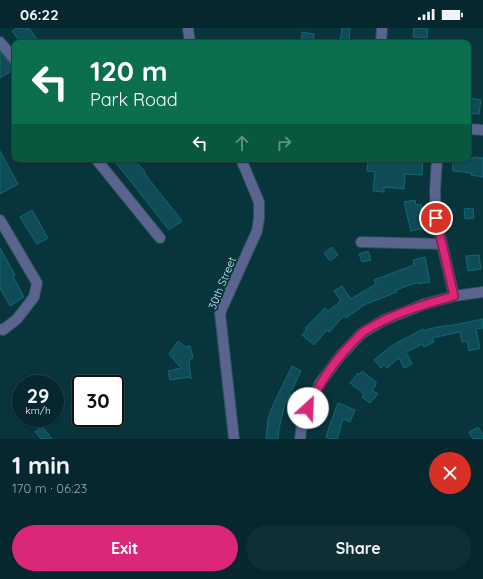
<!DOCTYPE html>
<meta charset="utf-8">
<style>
body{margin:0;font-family:Quicksand,sans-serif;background:#0f2f35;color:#f1f3f6;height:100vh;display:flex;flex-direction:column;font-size:15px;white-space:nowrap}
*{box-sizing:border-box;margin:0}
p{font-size:13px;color:#98a5aa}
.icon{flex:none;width:22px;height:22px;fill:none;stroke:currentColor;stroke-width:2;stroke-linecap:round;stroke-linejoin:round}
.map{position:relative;height:411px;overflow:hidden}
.panel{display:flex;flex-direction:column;background:#06272d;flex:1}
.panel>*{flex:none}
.guide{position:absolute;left:12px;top:12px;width:459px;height:122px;border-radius:8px;box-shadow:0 1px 3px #0004,0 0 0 1px #274449;background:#0b6e4f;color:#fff;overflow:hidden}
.speed{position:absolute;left:12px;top:347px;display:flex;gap:8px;font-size:20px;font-weight:700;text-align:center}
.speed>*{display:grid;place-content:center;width:52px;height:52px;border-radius:50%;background:#06272d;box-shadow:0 1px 3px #0004,0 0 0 1px #274449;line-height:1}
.speed small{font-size:10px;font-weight:400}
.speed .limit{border:2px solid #111;border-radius:6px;background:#fff;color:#111}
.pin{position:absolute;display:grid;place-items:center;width:34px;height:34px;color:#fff;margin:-17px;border:2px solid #fff;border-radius:50%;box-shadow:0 1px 4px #0007}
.me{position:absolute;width:44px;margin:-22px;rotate:25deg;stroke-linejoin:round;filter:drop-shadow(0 0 3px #0008)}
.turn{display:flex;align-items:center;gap:14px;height:84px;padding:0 12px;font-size:18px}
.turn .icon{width:52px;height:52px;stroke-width:2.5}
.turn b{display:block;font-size:28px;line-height:34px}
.lanes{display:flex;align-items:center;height:38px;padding:0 12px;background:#0003;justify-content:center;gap:20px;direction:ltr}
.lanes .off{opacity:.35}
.round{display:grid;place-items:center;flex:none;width:42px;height:42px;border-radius:21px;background:#0f2f35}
.head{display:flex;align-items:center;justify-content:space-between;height:68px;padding:0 12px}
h1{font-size:24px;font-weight:800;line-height:30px}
.action{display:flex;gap:8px;margin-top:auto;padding:8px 12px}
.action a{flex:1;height:46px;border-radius:24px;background:#db2777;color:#fff;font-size:16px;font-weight:800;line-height:46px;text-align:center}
.action a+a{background:#0f2f35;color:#f1f3f6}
.status{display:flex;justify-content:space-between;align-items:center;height:28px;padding:0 20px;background:#06272d;direction:ltr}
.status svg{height:11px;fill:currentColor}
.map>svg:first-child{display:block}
</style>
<div class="status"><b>06:22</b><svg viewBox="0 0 49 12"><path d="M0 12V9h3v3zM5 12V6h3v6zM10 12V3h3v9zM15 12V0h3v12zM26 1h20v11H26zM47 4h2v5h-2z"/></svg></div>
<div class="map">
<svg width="483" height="411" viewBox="0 0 483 411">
<rect width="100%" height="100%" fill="#08343c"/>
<path fill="#104c57" stroke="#116877" d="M17,0H29L40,15H21L12,3Z
M342,0H350L349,15H340Z
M414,0H428L427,10L413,9Z
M302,4L314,6L313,15H301Z
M0,24L15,41L0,50Z
M470,70L481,72L479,86L468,85V74H469Z
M0,123L18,156L0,166Z
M473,129L483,130V149L471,147L472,145L453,143L452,131H473Z
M113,131H134L145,144L144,145L182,193L169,202Z
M368,131H423L422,147L405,146L404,161L384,159V164L373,163L375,144L367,143Z
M415,172L416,177L421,176L426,200L411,203L404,174Z
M473,180L474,190L465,191L464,181Z
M32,182L48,210L37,216L20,189Z
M332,219L338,227L330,233L324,225Z
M0,220L15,247L13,248L24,269L10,278L0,260Z
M368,223L371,232L362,234L359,226Z
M479,227L481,241L468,243L466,228Z
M425,229L430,254L418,256V254L396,262L397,264L364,277L346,290L344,288L329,304L327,302L314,317L302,307L307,301L305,300L325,280L328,283L341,273L334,263L342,258L351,271L376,256L374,252L414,237L413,232Z
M483,291V300L476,301L480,320L469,323L467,313L462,314L460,304L432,310L434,314L424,319L423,316L406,324L412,336L404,340L399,330L387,340L384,337L381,340L374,332L391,318L423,301L424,303L429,301L448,297L449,298Z
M178,313L186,319L190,318L193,330L189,332L191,351L189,349L170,352L168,343L181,340L169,326Z
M292,338L301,343L284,379L279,401L278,411H266L268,391L273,377Z
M362,343L376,354V357L372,362L378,366L370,375L362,369L364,366L350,355L358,345L359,347Z
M338,375L355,382L350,394L343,391L337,411H331L326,409L331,394Z
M42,398L52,411H41L35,404Z
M478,399L483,407V411H473L469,404Z"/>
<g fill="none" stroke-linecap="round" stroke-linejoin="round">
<g stroke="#28525b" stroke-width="12">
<path id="minor" d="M188,0L190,15
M0,14L15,32
M381,15L382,0
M468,101L483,102
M96,131L160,210
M437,131L435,163L436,190L454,268
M0,192L37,255L34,269L17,291L3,302L0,301
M361,214L442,216
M234,411L220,285L257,203L259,190V174L241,131
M300,411L302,396L320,355L341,327L362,305L384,292L425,276L454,268L483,264"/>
</g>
<use href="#minor" stroke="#5a648f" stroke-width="10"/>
</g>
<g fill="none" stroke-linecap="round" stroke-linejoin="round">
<g stroke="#8e194d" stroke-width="10">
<path id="route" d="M308,380C320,355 331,337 350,317C354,313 359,308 363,304C390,286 423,277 454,268L436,190"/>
</g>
<use href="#route" stroke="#db2777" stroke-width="7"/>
</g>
<g text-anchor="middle" stroke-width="4" stroke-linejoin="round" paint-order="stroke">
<g font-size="11" fill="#cef2fb" stroke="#08343c">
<text transform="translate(222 255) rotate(-68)" y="4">30th Street</text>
</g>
</g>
</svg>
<div class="speed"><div>29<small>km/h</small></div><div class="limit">30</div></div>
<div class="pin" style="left:436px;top:190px;background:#d93025"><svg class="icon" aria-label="arrive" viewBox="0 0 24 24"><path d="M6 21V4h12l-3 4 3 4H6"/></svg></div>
<svg class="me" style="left:308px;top:380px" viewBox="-20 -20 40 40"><circle r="19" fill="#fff"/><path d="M0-13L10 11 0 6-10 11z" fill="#db2777"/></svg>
<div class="guide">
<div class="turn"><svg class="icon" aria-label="left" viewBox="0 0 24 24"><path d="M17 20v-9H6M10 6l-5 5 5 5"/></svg><div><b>120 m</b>Park Road</div></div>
<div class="lanes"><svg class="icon" aria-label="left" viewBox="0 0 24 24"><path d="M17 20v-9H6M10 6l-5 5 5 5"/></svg><svg class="icon off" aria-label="ahead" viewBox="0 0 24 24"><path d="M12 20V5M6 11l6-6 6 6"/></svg><svg class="icon off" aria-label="right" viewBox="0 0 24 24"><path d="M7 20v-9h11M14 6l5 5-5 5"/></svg></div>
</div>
</div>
<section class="panel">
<div class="head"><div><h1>1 min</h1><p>170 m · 06:23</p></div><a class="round" style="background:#d93025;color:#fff"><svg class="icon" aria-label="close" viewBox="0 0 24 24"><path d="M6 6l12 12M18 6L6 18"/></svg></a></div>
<div class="action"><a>Exit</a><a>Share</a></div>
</section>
